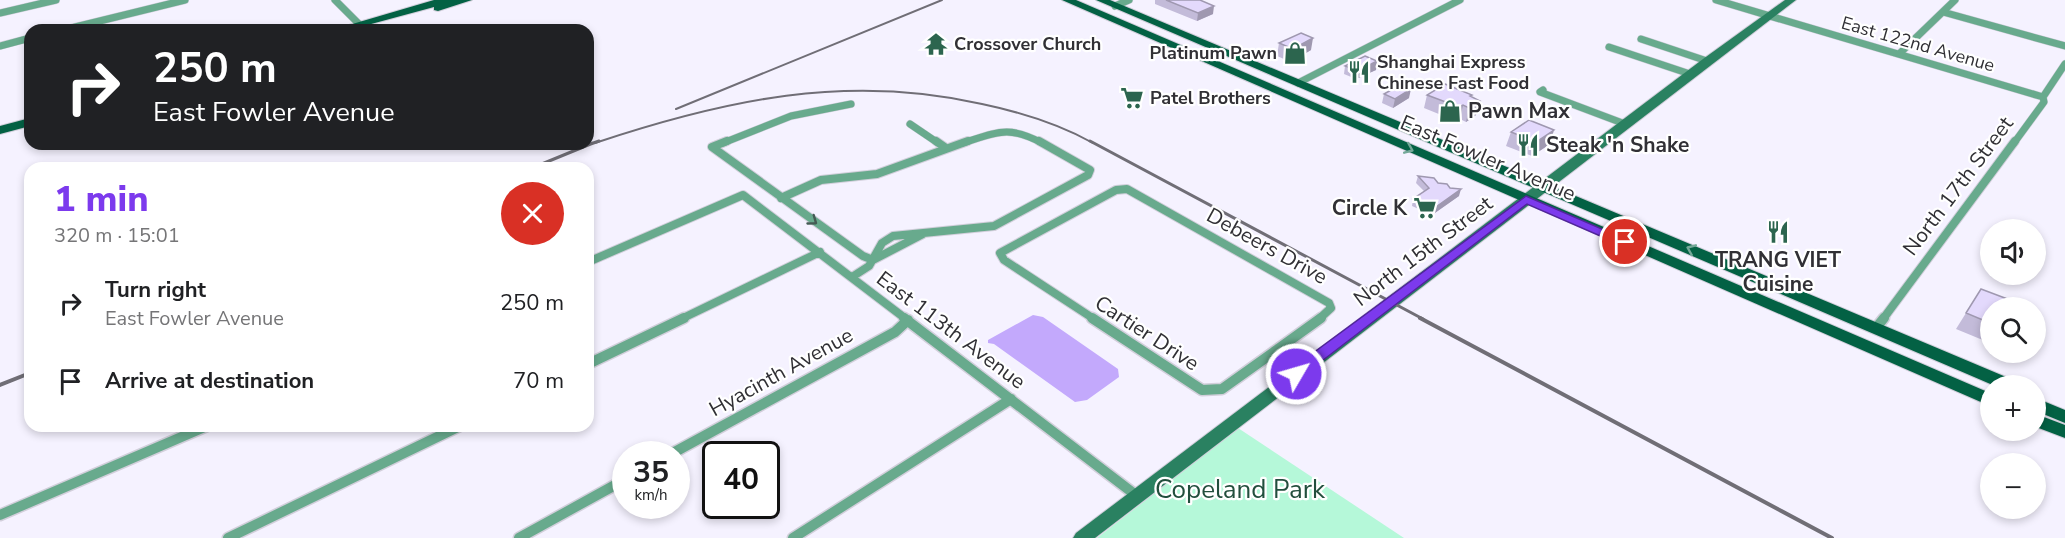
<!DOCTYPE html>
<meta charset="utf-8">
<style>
body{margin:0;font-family:"Nunito Sans",sans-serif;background:#f6f6f6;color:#202124;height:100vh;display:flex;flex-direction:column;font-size:22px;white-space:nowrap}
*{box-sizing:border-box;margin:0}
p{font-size:20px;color:#757577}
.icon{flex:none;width:33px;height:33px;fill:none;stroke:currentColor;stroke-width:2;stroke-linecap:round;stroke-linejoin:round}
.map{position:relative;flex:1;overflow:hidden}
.side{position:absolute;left:24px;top:162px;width:570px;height:270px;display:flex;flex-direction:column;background:#fff;border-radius:18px;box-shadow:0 3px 9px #0003}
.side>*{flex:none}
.guide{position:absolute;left:24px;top:24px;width:570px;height:126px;border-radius:18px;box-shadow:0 3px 9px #0003;background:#202124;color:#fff;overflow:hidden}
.buttons{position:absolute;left:1980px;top:219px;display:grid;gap:12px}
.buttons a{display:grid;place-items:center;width:66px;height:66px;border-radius:50%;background:#fff;box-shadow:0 3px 9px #0003;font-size:30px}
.speed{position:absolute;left:612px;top:441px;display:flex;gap:12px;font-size:30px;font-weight:700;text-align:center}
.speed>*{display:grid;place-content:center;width:78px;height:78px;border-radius:50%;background:#fff;box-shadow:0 3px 9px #0003;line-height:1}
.speed small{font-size:15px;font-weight:400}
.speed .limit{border:3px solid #111;border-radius:9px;background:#fff;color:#111}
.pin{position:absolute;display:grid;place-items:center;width:51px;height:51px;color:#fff;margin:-26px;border:3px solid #fff;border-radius:50%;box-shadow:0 2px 6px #0007}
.me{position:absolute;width:66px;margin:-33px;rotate:52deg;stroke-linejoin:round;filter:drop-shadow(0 0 4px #0008)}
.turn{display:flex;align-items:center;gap:21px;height:126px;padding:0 30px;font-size:27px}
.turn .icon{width:78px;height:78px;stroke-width:2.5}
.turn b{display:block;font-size:42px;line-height:51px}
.round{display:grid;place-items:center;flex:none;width:63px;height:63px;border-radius:32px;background:#f6f6f6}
.summary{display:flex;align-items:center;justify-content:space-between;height:102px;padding:0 30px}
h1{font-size:36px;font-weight:800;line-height:45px;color:#7c3aed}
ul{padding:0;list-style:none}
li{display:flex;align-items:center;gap:18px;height:78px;padding:0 30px}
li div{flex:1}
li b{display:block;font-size:22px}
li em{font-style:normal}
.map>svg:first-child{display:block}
</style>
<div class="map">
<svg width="2065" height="538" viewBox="0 0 2065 538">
<rect width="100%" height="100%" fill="#f5f2ff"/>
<path fill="#b5f8d9" d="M1238,428L1404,538H1097Z"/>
<path fill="#c3a9fc" d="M1033,315L1043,317L1118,369L1119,377L1087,400L1075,402L994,344L988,343V340Z"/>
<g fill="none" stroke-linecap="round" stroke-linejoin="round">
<g stroke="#d2cfdb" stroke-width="8">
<path id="street-far2" d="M335,0L364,29
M1716,0L2043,97
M1115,6L1129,0
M1943,12L2065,46
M0,13L56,0
M63,30L185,0
M1641,39L1707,61
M0,46L30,38
M1609,47L1690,74
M1899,54L1955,0
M1298,83L1460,0
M1543,90L1540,92L1625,124
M910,124L938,143
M723,143L791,116L851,104
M963,143C998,132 1008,125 1042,143
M2014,143L2044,102L2043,97L2065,64"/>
</g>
<g stroke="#d2cfdb" stroke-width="10">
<path id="street-far1" d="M727,141L712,147L863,256L873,260L923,234
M936,141L946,148
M781,198L821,180L877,174L968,141
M588,262L743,195L906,319
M852,277L869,266L882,243L893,236L994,226L1088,175L1090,170L1039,141
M681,319L820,252
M1094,319L1004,260L1000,253L1116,190L1127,189L1329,303L1331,308L1319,319
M1883,319L2015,141"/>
</g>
<g stroke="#d2cfdb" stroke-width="13">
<path id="street" d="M904,318L1137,496
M1092,318L1202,390L1222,389L1278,349
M1876,328L1884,318
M1278,349L1305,366
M1278,349L1321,318
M588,364L684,318
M671,454L895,332L908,320
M0,515L207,426
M228,538L460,426
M519,538L626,479
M793,538L1011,399"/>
</g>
<g stroke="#d2cfdb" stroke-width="2">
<path id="secondary" d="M1785,0H1796L1095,538H1073L1076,533L1703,59Z"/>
</g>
<g stroke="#d2cfdb" stroke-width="2">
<path id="primary" d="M434,0H472L438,11L434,10V7L349,30H332Z
M1062,0H1076L1990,393V406Z
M1096,0H1110L2018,382L2020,386H1995Z
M30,118V126L0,134V126Z
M2036,398L2065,410V423L2036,411Z
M2036,414L2065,425V438L2036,427Z"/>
</g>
<use href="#street-far2" stroke="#68aa8d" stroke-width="7"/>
<use href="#street-far1" stroke="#68aa8d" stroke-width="8"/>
<use href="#street" stroke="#68aa8d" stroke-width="10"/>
<use href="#secondary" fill="#2a8161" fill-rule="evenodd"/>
<use href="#primary" fill="#036144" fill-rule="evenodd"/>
<path stroke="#706e76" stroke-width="2" d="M676,109L942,0
M595,143C724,100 847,73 982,104C1020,112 1059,124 1093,143"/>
<path stroke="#706e76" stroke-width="3" d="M1090,141L1423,319
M585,146L599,141
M532,168L593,143"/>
<path stroke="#706e76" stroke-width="4" d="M1420,318L1832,538
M0,385L30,373"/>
</g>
<path fill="#c3bbd9" d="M1155,0H1200L1213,14L1197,21L1155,4Z
M1279,43L1311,50L1291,62L1277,56Z
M1345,66L1376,70L1356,79L1344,74Z
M1384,94L1409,98L1393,108L1382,103Z
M1427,95L1471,97L1476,115L1466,122L1460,119L1456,121L1424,108Z
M1511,132L1550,144L1532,156L1506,146Z
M1418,176L1438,183L1459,196L1432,215L1412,206L1413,199L1425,192L1416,183Z
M1981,289L1990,308V343L1956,329Z"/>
<path fill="#9f98b0" d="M1214,6L1213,14L1197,21L1198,13Z
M1313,38L1311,50L1291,62L1293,49Z
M1377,61L1376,70L1356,79L1358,71Z
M1411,89L1409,98L1393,108L1395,99Z
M1480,101L1476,115L1466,122L1469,108Z
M1463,105L1460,119L1456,121L1459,107Z
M1554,130L1550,144L1532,156L1536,142Z
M1461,189L1459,196L1432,215L1433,209Z"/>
<path fill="#e3d9fc" stroke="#9f98b0" stroke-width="1.5" d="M1166,0H1200L1214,6L1198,13Z
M1301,33L1313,38L1293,49L1279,43Z
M1365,56L1377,61L1358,71L1345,66Z
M1445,84L1472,95L1470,96L1480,101L1469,108L1463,105L1459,107L1427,95Z
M1400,85L1411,89L1395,99L1384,94Z
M1529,120L1554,130L1536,142L1511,132Z
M1418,176L1434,178L1438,183L1447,184L1450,188L1461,189L1433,209L1413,199L1429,188Z
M1981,289L2026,306L2025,308H1990V323L1966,313Z"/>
<defs><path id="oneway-chevron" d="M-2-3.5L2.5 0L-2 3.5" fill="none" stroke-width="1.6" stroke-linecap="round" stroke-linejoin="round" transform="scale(1.5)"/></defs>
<g stroke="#74a898">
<use href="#oneway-chevron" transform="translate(1409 149) rotate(23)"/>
<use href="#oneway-chevron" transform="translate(1691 249) rotate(-157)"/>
</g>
<use stroke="#445b54" href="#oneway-chevron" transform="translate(813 221) rotate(36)"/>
<path fill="#7c3aed" stroke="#51269a" stroke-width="1.5" d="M1526,196L1632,242L1625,246L1621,245L1527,204L1301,377H1290L1288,374L1290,370Z"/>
<defs>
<g id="temple-bare" transform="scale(1.8)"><path d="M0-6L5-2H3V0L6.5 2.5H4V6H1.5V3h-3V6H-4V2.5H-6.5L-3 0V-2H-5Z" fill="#2c654e" stroke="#fff" stroke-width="2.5" paint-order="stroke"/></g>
<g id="shop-bare" transform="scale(1.8)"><path d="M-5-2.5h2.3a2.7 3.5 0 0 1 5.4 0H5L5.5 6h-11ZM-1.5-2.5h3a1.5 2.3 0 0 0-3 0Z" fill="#2c654e" stroke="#fff" stroke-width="2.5" paint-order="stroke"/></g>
<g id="restaurant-bare" transform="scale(1.8)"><path d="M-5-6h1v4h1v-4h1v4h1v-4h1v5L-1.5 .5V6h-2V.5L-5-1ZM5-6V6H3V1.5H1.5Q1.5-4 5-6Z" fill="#2c654e" stroke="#fff" stroke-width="2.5" paint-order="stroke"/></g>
<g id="supermarket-bare" transform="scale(1.8)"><path d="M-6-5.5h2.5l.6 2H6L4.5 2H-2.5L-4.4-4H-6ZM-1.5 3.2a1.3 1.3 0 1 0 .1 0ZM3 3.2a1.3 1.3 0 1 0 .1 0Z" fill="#2c654e" stroke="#fff" stroke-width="2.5" paint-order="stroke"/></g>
</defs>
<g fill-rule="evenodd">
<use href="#temple-bare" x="936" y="44"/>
<use href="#shop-bare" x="1295" y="53"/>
<use href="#restaurant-bare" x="1359" y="72"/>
<use href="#supermarket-bare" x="1132" y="98"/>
<use href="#shop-bare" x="1450" y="111"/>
<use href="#restaurant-bare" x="1528" y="145"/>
<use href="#supermarket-bare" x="1425" y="208"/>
<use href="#restaurant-bare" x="1778" y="232"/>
</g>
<g text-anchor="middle" stroke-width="4.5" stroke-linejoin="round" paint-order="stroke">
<g font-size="18" font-weight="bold" fill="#313035" stroke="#fff" text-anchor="start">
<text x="954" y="50">Crossover Church</text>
<text x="1277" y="59" text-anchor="end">Platinum Pawn</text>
<text x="1377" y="68">Shanghai Express<tspan x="1377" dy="21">Chinese Fast Food</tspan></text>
<text x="1150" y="104">Patel Brothers</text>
</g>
<g font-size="18" fill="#313035" stroke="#fff">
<text transform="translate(1918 44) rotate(16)" y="6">East 122nd Avenue</text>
</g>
<g font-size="21" font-weight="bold" fill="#313035" stroke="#fff" text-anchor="start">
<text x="1468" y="118">Pawn Max</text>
<text x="1546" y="152">Steak 'n Shake</text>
<text x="1407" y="215" text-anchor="end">Circle K</text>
<text x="1778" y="267" text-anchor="middle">TRANG VIET<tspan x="1778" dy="24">Cuisine</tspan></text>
</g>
<g font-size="21" fill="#313035" stroke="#fff">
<text transform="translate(1488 158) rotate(23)" y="7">East Fowler Avenue</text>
<text transform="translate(1958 186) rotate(-53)" y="7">North 17th Street</text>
<text transform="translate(1267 246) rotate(29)" y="7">Debeers Drive</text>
<text transform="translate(1423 251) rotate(-37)" y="7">North 15th Street</text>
<text transform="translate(951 330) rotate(37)" y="7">East 113th Avenue</text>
<text transform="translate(1147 333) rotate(33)" y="7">Cartier Drive</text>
<text transform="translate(781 372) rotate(-29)" y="7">Hyacinth Avenue</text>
</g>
<g font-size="26" fill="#224f3d" stroke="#fff">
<text x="1240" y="498">Copeland Park</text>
</g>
</g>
</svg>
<div class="buttons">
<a><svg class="icon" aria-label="sound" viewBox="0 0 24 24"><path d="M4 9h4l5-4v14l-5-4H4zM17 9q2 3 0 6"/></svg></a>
<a><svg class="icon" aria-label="search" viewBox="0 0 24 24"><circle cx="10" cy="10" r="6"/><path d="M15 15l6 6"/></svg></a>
<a>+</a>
<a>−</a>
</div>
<div class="speed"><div>35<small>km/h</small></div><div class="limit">40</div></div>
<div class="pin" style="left:1625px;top:242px;background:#d93025"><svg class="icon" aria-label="arrive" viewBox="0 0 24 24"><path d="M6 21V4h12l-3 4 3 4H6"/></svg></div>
<svg class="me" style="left:1296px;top:374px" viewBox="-20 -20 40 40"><circle r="17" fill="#7c3aed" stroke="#fff" stroke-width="3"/><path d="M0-11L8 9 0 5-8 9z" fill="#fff"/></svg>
<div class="guide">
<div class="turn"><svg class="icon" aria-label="right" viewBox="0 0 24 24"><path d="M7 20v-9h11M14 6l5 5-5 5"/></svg><div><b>250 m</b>East Fowler Avenue</div></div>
</div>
<section class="side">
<div class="summary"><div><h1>1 min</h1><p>320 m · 15:01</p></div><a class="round" style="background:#d93025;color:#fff"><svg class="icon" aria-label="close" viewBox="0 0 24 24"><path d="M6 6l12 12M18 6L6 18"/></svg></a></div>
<ul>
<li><svg class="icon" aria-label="right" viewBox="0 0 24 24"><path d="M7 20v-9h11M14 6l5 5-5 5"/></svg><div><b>Turn right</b><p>East Fowler Avenue</p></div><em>250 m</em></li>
<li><svg class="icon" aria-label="arrive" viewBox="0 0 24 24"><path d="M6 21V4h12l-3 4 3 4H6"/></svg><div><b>Arrive at destination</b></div><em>70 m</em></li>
</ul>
</section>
</div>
